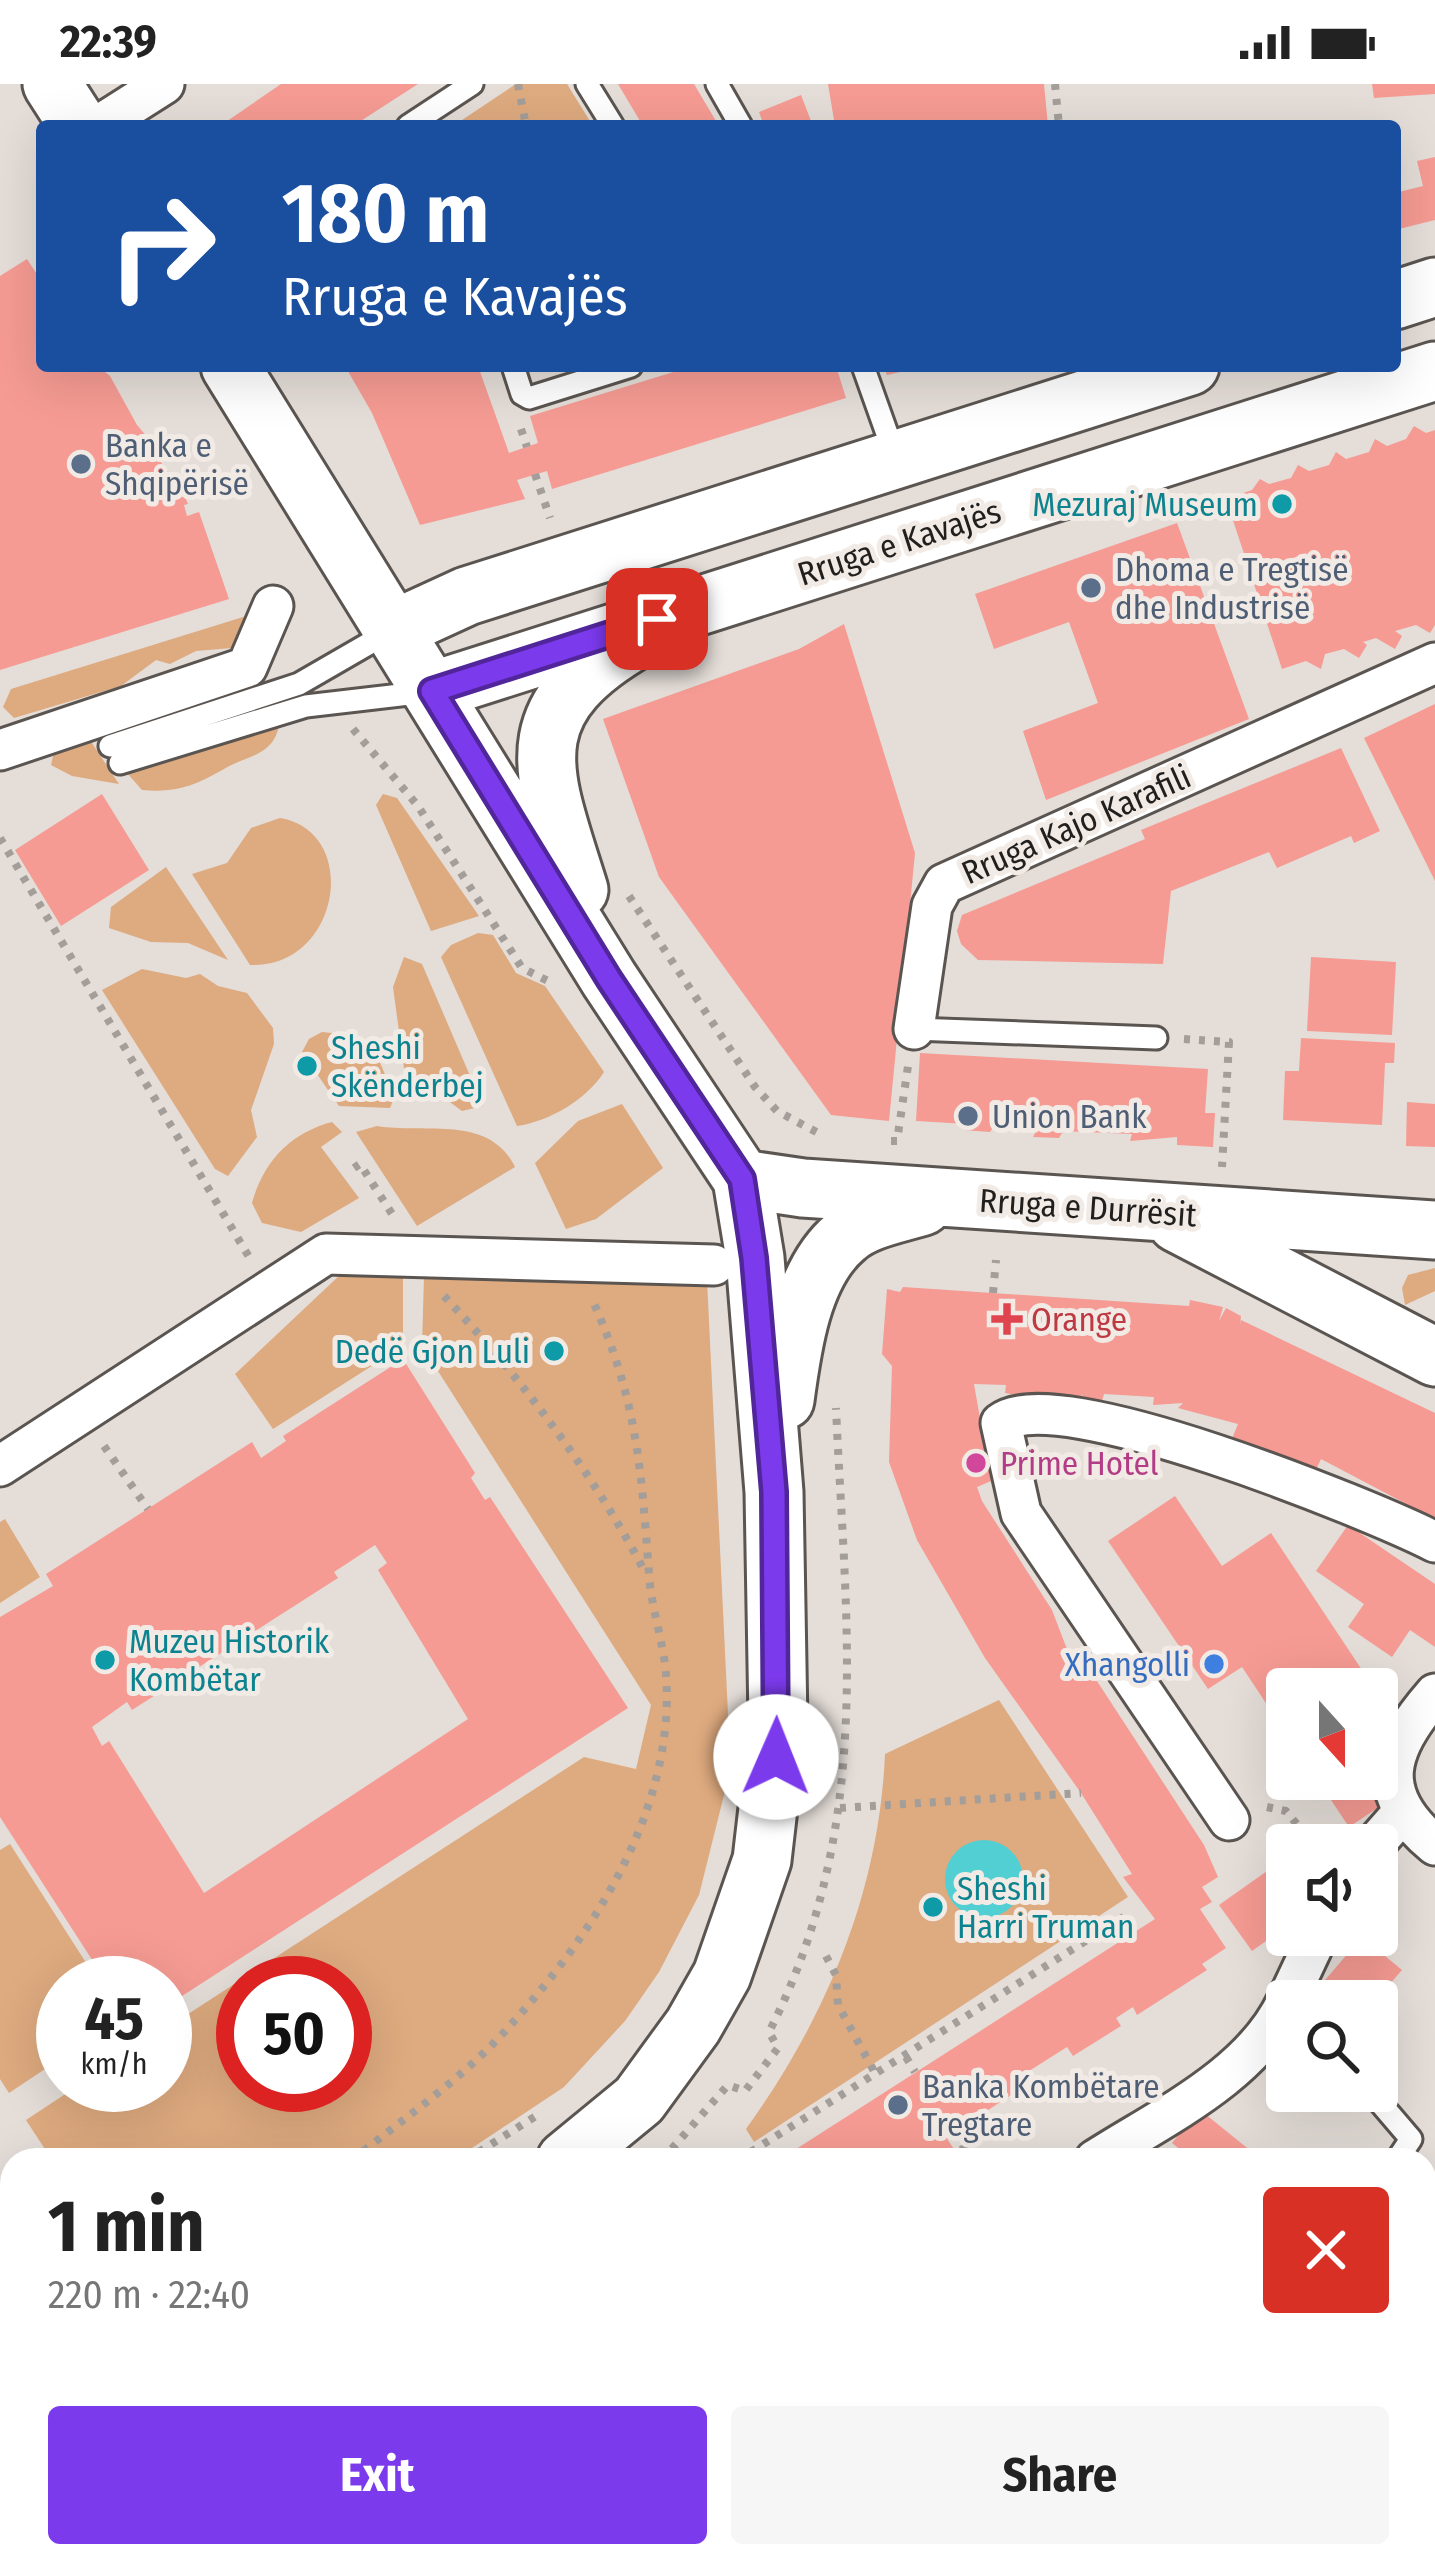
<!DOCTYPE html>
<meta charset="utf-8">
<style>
body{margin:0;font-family:"Fira Sans Condensed",sans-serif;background:#f6f6f6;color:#222;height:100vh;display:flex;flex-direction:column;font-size:45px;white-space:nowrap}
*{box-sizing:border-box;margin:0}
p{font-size:39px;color:#767676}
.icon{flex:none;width:66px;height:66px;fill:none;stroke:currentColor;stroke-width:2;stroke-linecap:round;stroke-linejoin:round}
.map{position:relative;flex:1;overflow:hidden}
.side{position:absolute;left:0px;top:2064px;width:1437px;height:420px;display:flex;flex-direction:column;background:#fff;border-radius:36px 36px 0 0;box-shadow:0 12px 48px #0002}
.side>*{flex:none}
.banner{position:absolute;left:36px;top:36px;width:1365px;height:252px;border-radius:12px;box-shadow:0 12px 48px #0002;background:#1a4fa0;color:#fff;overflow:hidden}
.needle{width:78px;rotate:159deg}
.fabs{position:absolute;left:1266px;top:1584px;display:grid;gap:24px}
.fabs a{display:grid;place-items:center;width:132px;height:132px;border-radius:12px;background:#fff;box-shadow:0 12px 48px #0002;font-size:60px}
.speed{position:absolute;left:36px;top:1872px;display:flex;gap:24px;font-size:60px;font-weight:700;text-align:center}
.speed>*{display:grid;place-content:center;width:156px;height:156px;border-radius:50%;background:#fff;box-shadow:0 12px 48px #0002;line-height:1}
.speed small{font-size:30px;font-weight:400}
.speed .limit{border:18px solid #d22;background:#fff;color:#111}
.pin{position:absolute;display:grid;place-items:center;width:102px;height:102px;color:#fff;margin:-51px;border-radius:24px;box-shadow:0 6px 18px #0006}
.me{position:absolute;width:132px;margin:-66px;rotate:1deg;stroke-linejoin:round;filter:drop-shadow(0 0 9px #0008)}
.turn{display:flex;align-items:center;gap:42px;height:252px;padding:0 48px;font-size:54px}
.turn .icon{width:156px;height:156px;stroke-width:2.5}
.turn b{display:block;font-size:84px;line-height:102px}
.round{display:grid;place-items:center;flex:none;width:126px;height:126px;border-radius:12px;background:#f6f6f6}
.overview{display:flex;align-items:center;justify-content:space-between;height:204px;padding:0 48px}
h1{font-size:72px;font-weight:700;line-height:90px}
.primary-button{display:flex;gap:24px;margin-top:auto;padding:24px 48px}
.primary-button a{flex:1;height:138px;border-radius:12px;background:#7c3aed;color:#fff;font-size:48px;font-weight:700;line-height:138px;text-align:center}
.primary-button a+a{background:#f6f6f6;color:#222}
.status{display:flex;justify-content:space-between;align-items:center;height:84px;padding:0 60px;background:#fff;direction:ltr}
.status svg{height:33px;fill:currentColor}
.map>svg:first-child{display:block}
</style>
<div class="status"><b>22:39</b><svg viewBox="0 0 49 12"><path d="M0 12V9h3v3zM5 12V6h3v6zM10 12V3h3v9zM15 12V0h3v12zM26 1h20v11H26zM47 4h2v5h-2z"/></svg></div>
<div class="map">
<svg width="1435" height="2484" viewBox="0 0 1435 2484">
<rect width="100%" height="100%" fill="#e4ddd8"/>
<path fill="#deaa7f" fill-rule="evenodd" d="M516,0H567L593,42H453Z
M256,529L232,564L196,567L170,580L156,576L121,602L14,634L3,623L11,605Z
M279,640C275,672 245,672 224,685C194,702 177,709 142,706L127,689Z
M86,650L119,700L72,692L51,681L54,668Z
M383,710L397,714L479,832L431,847L376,721Z
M280,734C362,748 340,885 250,881L192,790L227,779L251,744Z
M166,783L228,876L188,859L151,858L109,844L111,823Z
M478,849L493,851L516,889L545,902L604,988C586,1016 550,1037 517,1042L441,873L451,861Z
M404,873L422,880L483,1022L462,1027L404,984L393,903Z
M142,885L186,894L200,890L218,902L247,909L273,944L274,960L251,1026L257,1053L228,1092L215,1085L102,906Z
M322,948C375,952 377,969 394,1014L390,1024L339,1022L302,968L309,955Z
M622,1020L663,1084L596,1135L566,1145L535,1079L578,1037Z
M332,1038L342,1048L321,1063L359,1114L301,1148L262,1139L252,1119C264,1076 291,1049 332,1038Z
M377,1042C425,1050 489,1030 515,1083L417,1142L356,1048Z
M1435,1184V1207L1405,1221L1402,1204L1408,1191Z
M341,1190L403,1192V1262L273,1345L235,1290Z
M424,1193L707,1196L728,1630L724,1711L699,1811L659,1888L625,1937L564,2003L454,2076H52L26,2036L79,2001H165V1945L584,1673L636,1685L651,1621L422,1262ZM243,1899H345V2001H243Z
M5,1435L40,1493L0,1519V1438Z
M999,1616L1128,1813L754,2058L746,2045C826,1934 879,1809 885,1670Z
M10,1760L99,1899H63V1973L9,2009L0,1995V1766Z"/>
<path fill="#52cfd3" d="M945 1795a39 39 0 1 1 78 0a39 39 0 1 1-78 0Z"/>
<path fill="#f59b93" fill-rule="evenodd" d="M281,0H418L353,42H220Z
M618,0H694L719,42H643Z
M828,0H1044L1048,42H835Z
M1372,0H1435V10L1374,14Z
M801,11L813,42H764L759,28Z
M1435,73V136L1395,146V109L1423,102L1417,77Z
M27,175L42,198V282H98L110,292L137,341L163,372L159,375L166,386L177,394L188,420L184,421L187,432L199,428L229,515L0,586V192Z
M345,282H478L509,369L538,359L530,332L693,282H836L846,314L552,405L547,387L517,396L525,415L420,441L372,329Z
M883,282H918V284L887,291Z
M1414,342L1426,349L1435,346V541L1430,549L1416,541L1395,547L1402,552L1395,565L1376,554L1363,558L1367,561L1359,574L1344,565L1325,570L1321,585L1306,577L1282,585L1226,415L1252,406L1260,395L1269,400L1291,394L1298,381L1309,387L1329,381L1336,368L1346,375L1369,368L1375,355L1387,362L1406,355Z
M1177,439L1249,635L1046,716L1023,647L1098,619L1069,538L994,565L975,510Z
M844,540L915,769L889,1037L831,1031L659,793L603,635L799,565Z
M1435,620V797L1364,654Z
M1341,664L1380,747L1354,759L1351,752L1277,784L1269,768L1171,807L1163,880L978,876L961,860L957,847L962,831L1145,755L1141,746Z
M102,710L149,786L61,842L15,766Z
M1311,873L1396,878L1392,951L1307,947Z
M1301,954L1395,959L1394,979H1385L1382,1041L1283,1036L1285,987H1299Z
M920,969L1208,985L1205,1029H1215L1213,1063L1177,1061V1053L1130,1057L1132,1050L1063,1047L1059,1054L1033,1053L1037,1045L994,1042L990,1048L964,1046L967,1040L916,1037Z
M1407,1018L1435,1020V1063L1406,1062Z
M903,1203L1189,1222L1190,1216L1223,1223L1219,1237L1226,1224L1241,1232L1240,1241L1241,1236L1435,1329V1435L1321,1375L1312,1394L1231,1357L1238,1340L1178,1324L1183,1319L1153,1321L1154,1313L1104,1310L1102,1317H1084L1082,1310L1081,1318L1041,1315L1005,1309L1006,1301L974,1300L991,1397L977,1403L982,1417L1052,1526L1070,1573L1078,1568L1204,1761L1218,1793L1202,1803L1212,1818L1200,1825L1226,1864L1202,1880L1207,1886L1137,1931L1133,1923L1116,1934L1121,1942L1073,1972L1067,1963L1018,1994L1024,2003L946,2053L961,2076H779L1155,1835L1123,1793L1132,1790L1081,1709L985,1574L917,1456L889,1378L892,1282L882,1270L887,1205L900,1208Z
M403,1275L475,1389L471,1394L485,1416L490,1413L628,1624L165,1923V1899H107L0,1733V1533L53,1502L46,1490L252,1358L261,1374L286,1357L283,1352ZM375,1461L387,1479L378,1486L468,1635L204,1809L109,1657L102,1662L92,1643L127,1618L132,1626L338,1494L334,1488Z
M1175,1412L1222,1482L1271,1449L1366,1592L1346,1605H1287V1651L1242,1583L1208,1605L1108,1457Z
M1348,1441L1435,1500V1563L1410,1546L1392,1573L1348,1543L1364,1520L1316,1487Z
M1317,1695H1373L1388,1717L1349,1743Z
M1287,1773V1842L1252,1867L1219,1821Z
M1362,1853L1402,1886L1375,1917H1307Z
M1199,2025L1262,2076H1193L1172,2059Z
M1425,2395L1435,2404V2484H1349L1335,2472H1425Z
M339,2472H422L430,2484H346Z
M784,2472H851L861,2484H787L780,2476Z
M935,2472H970L959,2484H949Z
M993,2472H1033L1019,2484H980Z
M1059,2472H1082L1094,2484H1047Z
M1140,2472H1151L1162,2484H1126Z"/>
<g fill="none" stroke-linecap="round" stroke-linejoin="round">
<g stroke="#5b5551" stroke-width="27">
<path id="lane" d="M587,0L613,42
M717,0L741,42
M408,42L472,0
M513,282L522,310L529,314L631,282
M863,282L895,372
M110,662L299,600L389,548
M120,679L306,622L426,608
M914,945L1156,954
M1370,2007L1411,2055L1397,2076"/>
</g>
<g stroke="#5b5551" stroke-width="45">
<path id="street" d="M98,42L164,0
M0,666L247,583L273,522
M914,945L932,822L944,800L1435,579
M0,1382L326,1170L714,1181
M1435,1610C1387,1665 1372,1709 1435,1761
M1229,1736L1021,1429L1001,1339C1054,1296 1370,1425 1435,1458
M1374,1761L1403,1728
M1287,1917L1318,1851
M1095,2076C1162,2033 1252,1992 1287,1917
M1425,2352L1435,2360
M1272,2484L1282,2472"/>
</g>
<g stroke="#5b5551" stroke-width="63">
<path id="secondary" d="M52,0L79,42
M1395,216L1435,203
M230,282L609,895L742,1095L755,1174L774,1408L778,1638L762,1776L722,1891L693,1942L639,2016L566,2076
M395,545L467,512L1190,282
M432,607L1435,287
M579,806C542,687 511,628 639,554
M742,1095L803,1104L1435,1146
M1177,1139L1435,1273
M785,1316C792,1263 802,1189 845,1153C865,1135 898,1130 923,1122
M0,2436L12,2429
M152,2472L160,2484
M275,2472L283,2484"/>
</g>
<path stroke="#a39e9a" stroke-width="8" stroke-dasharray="6 9" stroke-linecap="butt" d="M518,0L526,42
M1055,0L1059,42
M521,345L527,363
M535,390L550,434
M353,645L418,722L522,884L552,899
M0,754L249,1173
M629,812L755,1003L777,1027L824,1052
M1184,955L1229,958L1222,1083
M891,1057H897L908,982
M354,1084L360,1080L394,1133
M993,1209L996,1176
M444,1212C521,1294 594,1390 646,1490
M104,1362L148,1425
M1267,1723L1286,1727L1314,1761
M840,1724L1081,1709
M826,1872L836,1891L838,1921L876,1991
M906,1973L915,1988
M954,2048L972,2076
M352,2076C403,2035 462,1995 506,1946C594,1850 676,1725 666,1589C663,1556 651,1523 649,1490C641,1382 637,1315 592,1215
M466,2076L536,2032
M662,2076L728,2001L745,2007L778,1964L769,1948C874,1742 846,1546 836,1324
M738,2076L1130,1829
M0,2377L12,2369
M36,2484L55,2472"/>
<use href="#lane" stroke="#fff" stroke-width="21"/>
<use href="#street" stroke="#fff" stroke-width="39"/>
<use href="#secondary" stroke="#fff" stroke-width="57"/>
</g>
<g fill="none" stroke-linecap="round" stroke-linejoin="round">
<g stroke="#51269a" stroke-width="30">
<path id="route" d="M657,535L432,607L609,895L742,1095L754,1174L774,1408L776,1673"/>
</g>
<use href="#route" stroke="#7c3aed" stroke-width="21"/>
</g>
<g fill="#5c6f8a" stroke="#f1eae5" stroke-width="4.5">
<circle cx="81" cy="380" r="12"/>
<circle cx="1091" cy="504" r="12"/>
<circle cx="968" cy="1032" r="12"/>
<circle cx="898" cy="2021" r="12"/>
</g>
<g fill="#0f9aa8" stroke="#f1eae5" stroke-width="4.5">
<circle cx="1282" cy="420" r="12"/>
<circle cx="307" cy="982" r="12"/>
<circle cx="554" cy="1267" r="12"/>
<circle cx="105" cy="1576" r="12"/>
<circle cx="933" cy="1823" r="12"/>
</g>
<path fill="#e0444e" stroke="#f1eae5" stroke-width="4.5" d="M1001 1217h12v12h12v12h-12v12h-12v-12h-12v-12h12z"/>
<circle fill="#d1479c" stroke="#f1eae5" stroke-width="4.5" cx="976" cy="1379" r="12"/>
<circle fill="#3f7fe0" stroke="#f1eae5" stroke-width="4.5" cx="1214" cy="1580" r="12"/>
<g text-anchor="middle" stroke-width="10" stroke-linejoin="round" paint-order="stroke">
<g font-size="33" fill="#4e5e75" stroke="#f1eae5" text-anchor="start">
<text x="105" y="373">Banka e<tspan x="105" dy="38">Shqipërisë</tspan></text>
<text x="1115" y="497">Dhoma e Tregtisë<tspan x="1115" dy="38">dhe Industrisë</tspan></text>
<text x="992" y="1044">Union Bank</text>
<text x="922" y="2014">Banka Kombëtare<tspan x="922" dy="38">Tregtare</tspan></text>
</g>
<g font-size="33" fill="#0d838f" stroke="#f1eae5" text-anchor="start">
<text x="1258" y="432" text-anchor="end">Mezuraj Museum</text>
<text x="331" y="975">Sheshi<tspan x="331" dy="38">Skënderbej</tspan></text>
<text x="530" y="1279" text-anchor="end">Dedë Gjon Luli</text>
<text x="129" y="1569">Muzeu Historik<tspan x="129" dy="38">Kombëtar</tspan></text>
<text x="957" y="1816">Sheshi<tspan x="957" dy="38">Harri Truman</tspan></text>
</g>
<g font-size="33" fill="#211f1d" stroke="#f1eae5">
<text transform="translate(899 458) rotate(-18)" y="12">Rruga e Kavajës</text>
<text transform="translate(1076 740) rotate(-24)" y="12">Rruga Kajo Karafili</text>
<text transform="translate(1088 1123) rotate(4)" y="12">Rruga e Durrësit</text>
</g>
<g font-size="33" fill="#be3a42" stroke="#f1eae5" text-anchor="start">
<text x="1031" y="1247">Orange</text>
</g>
<g font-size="33" fill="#b23c85" stroke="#f1eae5" text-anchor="start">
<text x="1000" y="1391">Prime Hotel</text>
</g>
<g font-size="33" fill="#366cbe" stroke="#f1eae5" text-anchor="end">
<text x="1190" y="1592">Xhangolli</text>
</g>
</g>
</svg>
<div class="fabs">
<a><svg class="needle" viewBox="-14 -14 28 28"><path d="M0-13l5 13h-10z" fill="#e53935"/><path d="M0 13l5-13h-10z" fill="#767676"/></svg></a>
<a><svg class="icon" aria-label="sound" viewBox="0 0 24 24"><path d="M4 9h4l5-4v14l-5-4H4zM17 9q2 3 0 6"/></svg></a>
<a><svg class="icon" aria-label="search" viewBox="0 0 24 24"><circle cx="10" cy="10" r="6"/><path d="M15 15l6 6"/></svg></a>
</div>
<div class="speed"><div>45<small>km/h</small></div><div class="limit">50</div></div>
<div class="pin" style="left:657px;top:535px;background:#d93025"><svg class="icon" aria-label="arrive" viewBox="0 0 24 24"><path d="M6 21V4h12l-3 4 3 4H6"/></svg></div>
<svg class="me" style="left:776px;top:1673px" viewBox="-20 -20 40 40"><circle r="19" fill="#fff"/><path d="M0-13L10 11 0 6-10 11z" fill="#7c3aed"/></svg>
<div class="banner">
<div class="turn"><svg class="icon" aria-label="right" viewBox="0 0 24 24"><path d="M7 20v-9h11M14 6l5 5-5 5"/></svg><div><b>180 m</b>Rruga e Kavajës</div></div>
</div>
<section class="side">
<div class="overview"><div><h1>1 min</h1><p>220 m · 22:40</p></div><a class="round" style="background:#d93025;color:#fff"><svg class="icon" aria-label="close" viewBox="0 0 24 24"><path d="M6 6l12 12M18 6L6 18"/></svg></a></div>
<div class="primary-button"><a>Exit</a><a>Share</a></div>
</section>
</div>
